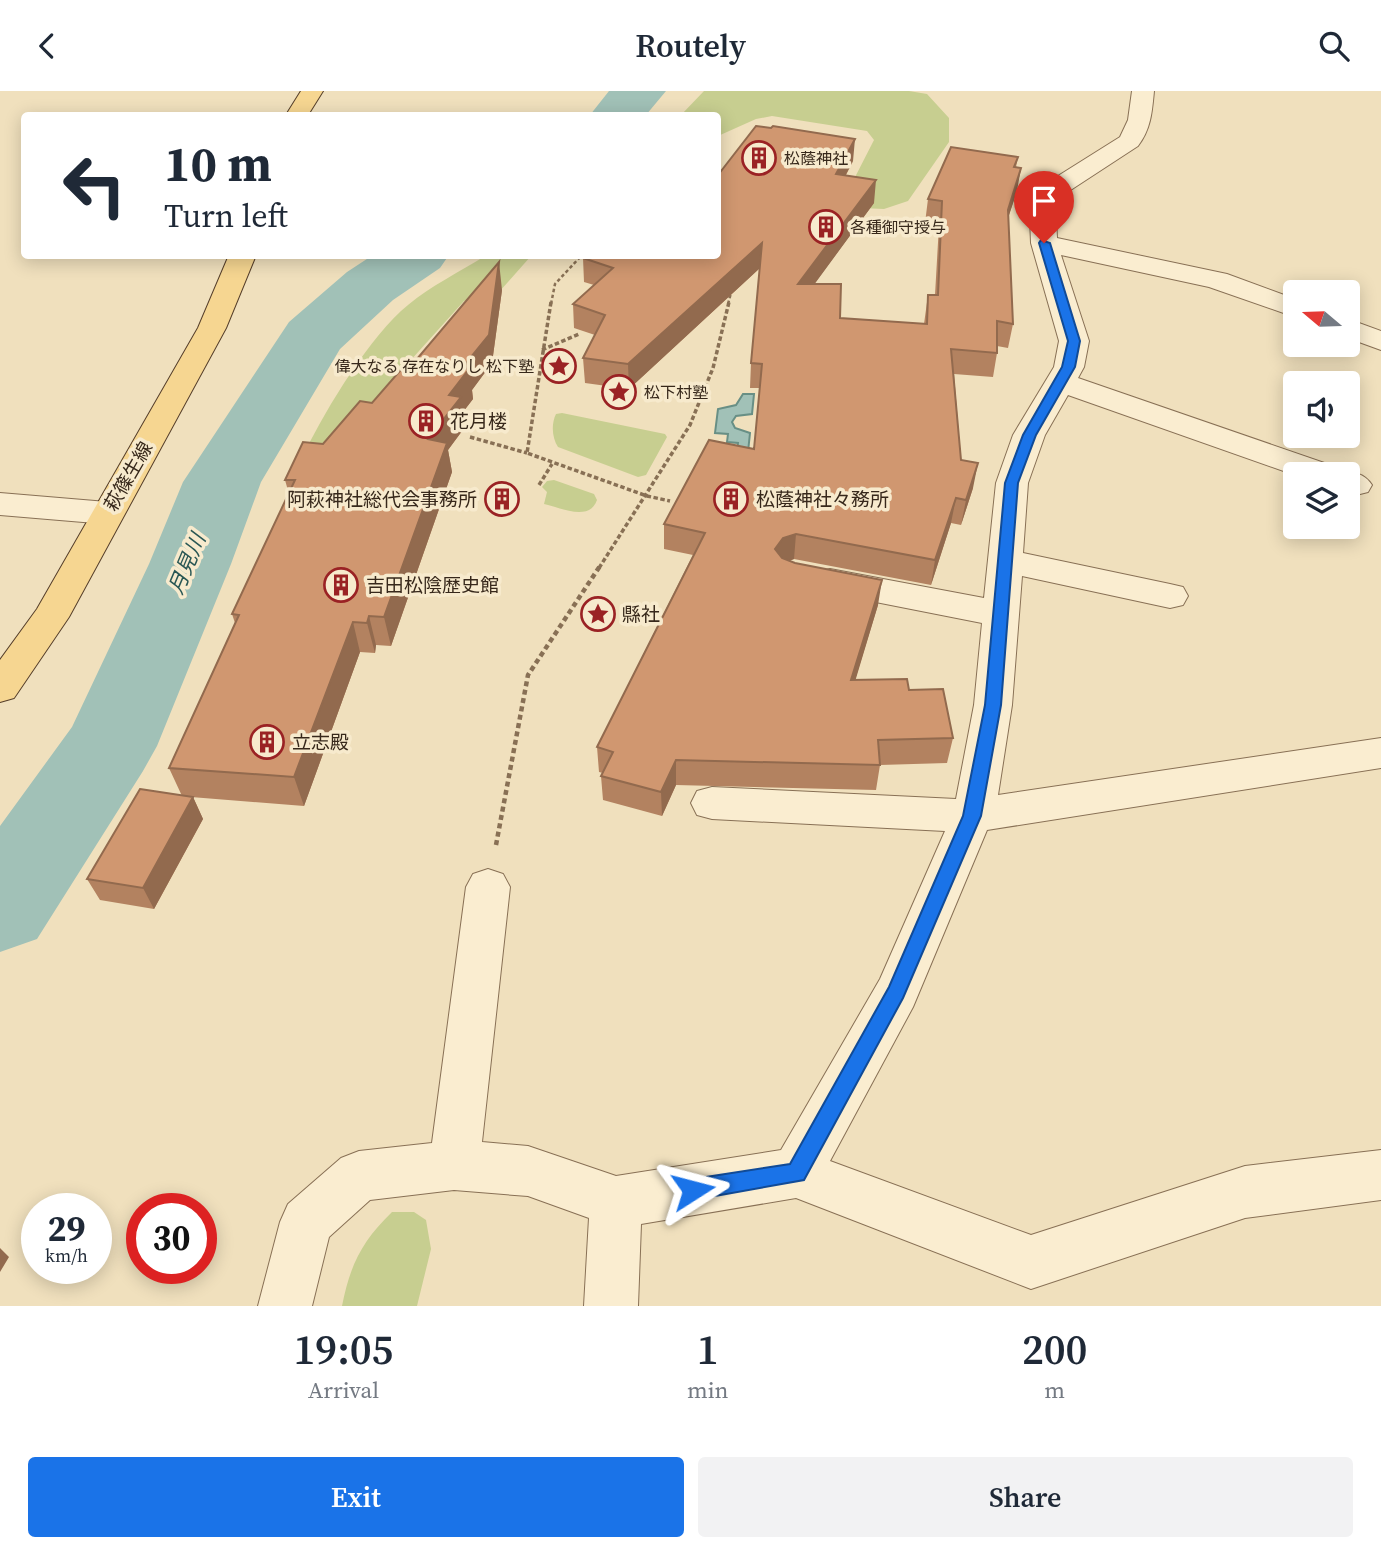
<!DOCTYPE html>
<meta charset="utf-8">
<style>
body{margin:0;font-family:"Source Serif 4","Noto Sans JP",serif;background:#f2f2f3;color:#1f2937;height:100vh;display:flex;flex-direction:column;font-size:26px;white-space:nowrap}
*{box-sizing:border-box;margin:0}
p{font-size:23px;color:#747a83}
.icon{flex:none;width:38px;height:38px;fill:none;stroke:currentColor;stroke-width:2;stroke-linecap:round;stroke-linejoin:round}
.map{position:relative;height:1215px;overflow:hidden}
.panel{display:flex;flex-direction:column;background:#fff;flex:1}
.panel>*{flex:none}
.top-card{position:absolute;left:21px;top:21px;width:700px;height:147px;border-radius:7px;box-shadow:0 4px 18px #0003;background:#fff;color:#1f2937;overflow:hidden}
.needle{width:46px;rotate:289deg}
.buttons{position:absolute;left:1283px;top:189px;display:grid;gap:14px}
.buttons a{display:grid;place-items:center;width:77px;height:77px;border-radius:7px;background:#fff;box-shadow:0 4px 18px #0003;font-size:35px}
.speed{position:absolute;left:21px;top:1102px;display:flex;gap:14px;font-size:35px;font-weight:700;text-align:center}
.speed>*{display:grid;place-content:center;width:91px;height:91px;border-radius:50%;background:#fff;box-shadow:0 4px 18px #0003;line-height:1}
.speed small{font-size:18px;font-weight:400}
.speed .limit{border:10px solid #d22;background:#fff;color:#111}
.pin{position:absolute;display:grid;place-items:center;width:60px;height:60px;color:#fff;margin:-72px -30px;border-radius:50% 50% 50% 0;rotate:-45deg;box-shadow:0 0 7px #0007}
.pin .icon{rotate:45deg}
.me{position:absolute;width:77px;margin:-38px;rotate:81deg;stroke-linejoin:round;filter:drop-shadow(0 0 5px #0008)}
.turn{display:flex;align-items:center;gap:24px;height:147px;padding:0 28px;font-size:32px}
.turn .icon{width:91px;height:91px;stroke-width:2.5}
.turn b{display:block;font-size:49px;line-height:60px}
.eta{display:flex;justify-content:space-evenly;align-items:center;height:119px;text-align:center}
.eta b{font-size:42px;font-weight:600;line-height:49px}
.cta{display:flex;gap:14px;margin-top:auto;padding:14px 28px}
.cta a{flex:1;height:80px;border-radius:7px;background:#1a73e8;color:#fff;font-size:28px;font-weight:600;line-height:80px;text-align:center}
.cta a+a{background:#f2f2f3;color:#1f2937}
header{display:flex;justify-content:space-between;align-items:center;height:91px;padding:0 28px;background:#fff;font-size:32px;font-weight:600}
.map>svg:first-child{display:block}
</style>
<header><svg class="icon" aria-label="back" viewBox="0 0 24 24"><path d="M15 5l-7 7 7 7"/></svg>Routely<svg class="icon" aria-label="search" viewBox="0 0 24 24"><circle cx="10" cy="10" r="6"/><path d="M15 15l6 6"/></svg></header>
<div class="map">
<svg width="1381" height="1215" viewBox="0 0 1381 1215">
<rect width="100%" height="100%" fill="#f0e0bd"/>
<path fill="#c7ce90" d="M704,0H909L927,3L949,27V51L908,110L884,118L861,117L851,94L874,49L867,40L772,25L756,28L718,45V24H681Z
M485,165H531L499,201L464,210L329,360L306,359C327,316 371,244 408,214C431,195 459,181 485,165Z
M562,322L665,343L667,346L646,384L638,386L558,356C552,347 551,333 556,323Z
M554,389L594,403L597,409C589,431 562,417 544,413L547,401L542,396L547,390Z
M392,1121H414L426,1129L431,1158L417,1215H342C350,1174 362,1150 392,1121Z"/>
<path fill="#a1c1b7" stroke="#688f85" stroke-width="2" d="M743,303H754L752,323L736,325L732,331L735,337L750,342L748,361L737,360L738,352L727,351L728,343L715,342L718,318L736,314Z"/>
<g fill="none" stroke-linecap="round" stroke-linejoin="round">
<path fill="#a1c1b7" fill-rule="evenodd" d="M609,0H666L646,24H590Z
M373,164H449L440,177L393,209L340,258L261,391L231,473L157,655L143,680L37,848L0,861V735L72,636L149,473L183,391L289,231L347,181Z"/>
<g stroke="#887055" stroke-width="2">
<path id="minor" d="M1132,0H1154C1152,21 1151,38 1138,55L1063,104L1056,127L1057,147L1227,183L1295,208V226L1209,196L1061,164L1089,250L1084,276L1078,287L1336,376L1340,383C1353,379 1365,383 1372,394L1368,401L1356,404L1348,402V383L1295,384L1068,304L1045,344L1028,392L1023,462L1170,493L1183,496L1188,505L1183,514L1170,517L1022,485L1012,614L998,704L1381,647V677L987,739L913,916L830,1070L1031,1144L1245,1075L1381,1059V1109L1245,1127L1031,1198L796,1107L641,1133L638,1215H584L589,1127L528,1105L454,1099L370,1109L329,1146L312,1215H258L280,1131L288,1113L341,1067L359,1060L432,1052L466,796L473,783L488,778L503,783L510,796L482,1051L528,1055L616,1085L781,1059L880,888L945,740L712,728L697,724L691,712L697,700L712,696L956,708L974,614L982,532L830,502L817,499L812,490L817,481L830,478L984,507L996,392L1013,344L1054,276L1059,250L1031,152L1030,127L1042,95L1120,46L1128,29Z
M1348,228L1381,240V259L1348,247Z
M0,402L107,411L119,414L124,422L119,430L107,433L0,424Z"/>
</g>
<g stroke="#553e2a" stroke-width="2">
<path id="major" d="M301,0H323L308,24H286Z
M229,164H256L226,237L69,526L14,607L0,611V569L37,518L198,237Z"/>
</g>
<path stroke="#887055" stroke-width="2.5" stroke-dasharray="3.5 2.5" stroke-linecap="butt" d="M551,213L555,193L582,164
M728,213L732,198"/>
<path stroke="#887055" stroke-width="3.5" stroke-dasharray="4.5 2.5" stroke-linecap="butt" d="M551,211L527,362L647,405L670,410
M542,259L579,243
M470,346L527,362
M539,394L552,373
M599,477L690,334L713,277L729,211"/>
<path stroke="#887055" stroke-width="4.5" stroke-dasharray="5 3.5" stroke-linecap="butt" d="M496,754L528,584L600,475"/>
<use href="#minor" fill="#faedd0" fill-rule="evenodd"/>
<use href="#major" fill="#f6d691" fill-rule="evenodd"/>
</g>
<path fill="#b38260" d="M1018,66L1016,76L1017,100L1008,127L1013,233L1008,257L997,255V262L993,286L954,283L961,369L973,397L961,434L951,432L931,494L794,468L789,470L878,514L855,589L909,599L953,647L947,672L880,674L876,699L676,694L662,725L603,709L601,685L603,682L599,681L597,656L693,464L664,458V433L754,358L760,297H750L751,272L760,177L629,298L585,292L583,267L595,244L574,237L573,213L594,194L584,191L583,167L718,164L853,70L846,84L874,112L814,193L840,227L924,233L928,204H935L939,134L925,132L928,108Z
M502,199L492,272L472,299L473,308L463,321L465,336L448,359L452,381L391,555L376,554L375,562L360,561L304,715L191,706H193L203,728L154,818L100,809L87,788L182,705L169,677L235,532L232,523L289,403L285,389L323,353L372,312L417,268Z"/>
<path fill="#926a4e" d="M855,48L853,70L834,106L836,83Z
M1021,77L1017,100L1003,142L1008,119Z
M876,89L874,112L797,217L798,193Z
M762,152L761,176L629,298L628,273Z
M499,171L502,199L492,272L472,299L473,308L463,321L465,336L448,359L452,381L391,555L384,526L428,348L462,277Z
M978,372L973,397L961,434L966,409Z
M956,407L951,432L931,494L935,469Z
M796,443L794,468L781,473L775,458L783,447Z
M882,489L878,514L848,614L851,589Z
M369,525L376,554L375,562L367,532Z
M353,531L360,561L304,715L294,686Z
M676,669V694L662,725L661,701Z
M193,706L203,728L154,818L143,797Z
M0,1157L9,1166L0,1181Z"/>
<path fill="#d09770" stroke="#926a4e" stroke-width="2" d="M756,35L771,37L773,35L855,48L836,83L876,89L798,193H841L840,227L927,233L928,204H938L942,110L928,108L951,56L1018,66L1014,76L1021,77L1008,119L1013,233L997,230V262L951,258L961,369L978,372L966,409L956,407L935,469L796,443L783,447L775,458L782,467L795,472L882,489L851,589L907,588L909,599L943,598L953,647L878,649L880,674L676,669L661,701L601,685L613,661L597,656L705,442L664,433L709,349L754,358L762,273L751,272L762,152L628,273L583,267L605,224L573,213L613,177L583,167L586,164H718V84Z
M499,171L489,244L462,277L469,278L449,304L461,306L428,348L447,352L384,526L369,525L367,532L353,531L294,686L169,677L239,524L232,523L295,389H285L303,351L323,353L360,310L372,312L411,267L417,268Z
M140,698L193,706L143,797L87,788Z"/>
<path fill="#1a73e8" stroke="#114b97" stroke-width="2" d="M1041,149L1050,152L1080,250L1075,276L1036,344L1018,392L1001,614L981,725L903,907L804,1089L693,1109L686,1106L683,1099L686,1091L693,1088L790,1073L889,896L963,725L985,614L1005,392L1023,344L1062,276L1068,250L1039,152Z"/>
<defs>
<g id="building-ring" transform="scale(1.75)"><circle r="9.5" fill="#f7eacd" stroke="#9a2224" stroke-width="1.5"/><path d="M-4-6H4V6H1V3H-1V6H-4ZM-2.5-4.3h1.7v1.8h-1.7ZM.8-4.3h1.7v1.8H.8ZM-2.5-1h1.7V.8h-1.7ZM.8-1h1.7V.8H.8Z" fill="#9a2224"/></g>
<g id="sight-ring" transform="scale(1.75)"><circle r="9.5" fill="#f7eacd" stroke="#9a2224" stroke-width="1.5"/><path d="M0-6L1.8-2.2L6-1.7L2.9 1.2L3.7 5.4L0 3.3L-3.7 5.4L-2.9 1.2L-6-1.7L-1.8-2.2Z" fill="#9a2224"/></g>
</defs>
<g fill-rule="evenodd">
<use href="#building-ring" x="759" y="67"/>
<use href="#building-ring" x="826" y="136"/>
<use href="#sight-ring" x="559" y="275"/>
<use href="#sight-ring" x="619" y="301"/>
<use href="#building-ring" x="426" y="330"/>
<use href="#building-ring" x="502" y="408"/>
<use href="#building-ring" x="731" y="408"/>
<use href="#building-ring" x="341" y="494"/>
<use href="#sight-ring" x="598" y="523"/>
<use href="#building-ring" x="267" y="651"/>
</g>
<g text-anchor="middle" stroke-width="7" stroke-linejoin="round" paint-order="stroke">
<g font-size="16" fill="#37281b" stroke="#f7eacd" text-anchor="start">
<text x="784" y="73">松蔭神社</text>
<text x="850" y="142">各種御守授与</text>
<text x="534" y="281" text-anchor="end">偉大なる 存在なりし 松下塾</text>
<text x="644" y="307">松下村塾</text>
</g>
<g font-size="19" fill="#37281b" stroke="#f7eacd" text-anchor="start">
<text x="450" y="337">花月楼</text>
<text x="477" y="415" text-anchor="end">阿萩神社総代会事務所</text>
<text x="756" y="415">松蔭神社々務所</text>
<text x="366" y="501">吉田松陰歴史館</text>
<text x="622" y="530">縣社</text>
<text x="292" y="658">立志殿</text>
</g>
<g font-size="19" fill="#37281b" stroke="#f7eacd">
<text transform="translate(128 385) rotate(-60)" y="7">萩篠生線</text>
</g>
<g font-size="21" font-style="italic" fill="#295754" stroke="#f7eacd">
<text transform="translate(187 473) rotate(-67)" y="7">月見川</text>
</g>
</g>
</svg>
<div class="buttons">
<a><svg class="needle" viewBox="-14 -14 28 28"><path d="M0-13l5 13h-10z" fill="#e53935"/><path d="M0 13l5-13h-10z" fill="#747a83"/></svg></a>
<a><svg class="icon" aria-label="sound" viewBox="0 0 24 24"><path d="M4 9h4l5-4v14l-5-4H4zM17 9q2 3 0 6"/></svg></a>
<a><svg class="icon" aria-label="layers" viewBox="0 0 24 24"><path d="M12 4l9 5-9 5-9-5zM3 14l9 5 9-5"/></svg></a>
</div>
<div class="speed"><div>29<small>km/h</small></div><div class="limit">30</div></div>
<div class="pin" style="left:1044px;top:152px;background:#d93025"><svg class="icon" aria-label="arrive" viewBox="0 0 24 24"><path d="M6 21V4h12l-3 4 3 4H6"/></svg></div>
<svg class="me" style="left:693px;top:1099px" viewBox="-20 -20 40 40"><path d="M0-17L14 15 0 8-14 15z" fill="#1a73e8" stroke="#fff" stroke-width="4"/></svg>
<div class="top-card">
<div class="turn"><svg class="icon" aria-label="left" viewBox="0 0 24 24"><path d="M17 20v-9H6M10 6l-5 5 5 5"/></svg><div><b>10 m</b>Turn left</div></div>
</div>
</div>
<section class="panel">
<div class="eta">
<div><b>19:05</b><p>Arrival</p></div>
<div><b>1</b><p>min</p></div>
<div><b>200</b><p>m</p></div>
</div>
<div class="cta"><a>Exit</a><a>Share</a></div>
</section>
